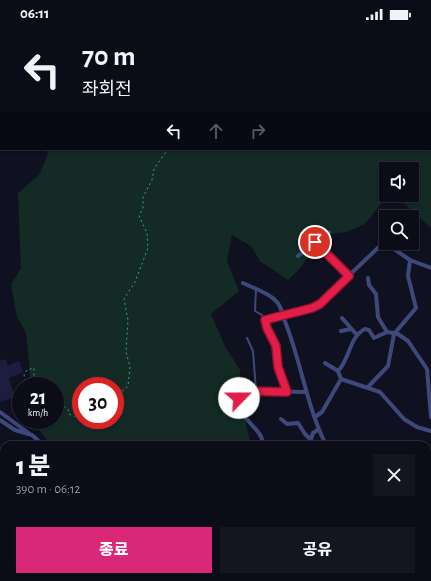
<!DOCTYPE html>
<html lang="ko">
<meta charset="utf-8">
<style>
body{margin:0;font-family:"Alegreya Sans","Noto Sans KR",sans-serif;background:#141521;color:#f1f3f6;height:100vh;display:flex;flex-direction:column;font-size:15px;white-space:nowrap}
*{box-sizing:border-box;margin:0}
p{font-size:13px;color:#9a9ba2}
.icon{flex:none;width:22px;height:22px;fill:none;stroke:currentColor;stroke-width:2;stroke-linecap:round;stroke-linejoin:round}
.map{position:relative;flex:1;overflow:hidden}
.drawer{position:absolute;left:0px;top:413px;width:431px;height:140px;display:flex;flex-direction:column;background:#0b0c18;border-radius:12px 12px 0 0;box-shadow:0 2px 6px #0003,0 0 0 1px #2b2c37}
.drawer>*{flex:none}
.hud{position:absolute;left:0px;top:0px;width:431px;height:122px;box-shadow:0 2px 6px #0003,0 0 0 1px #2b2c37;background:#0b0c18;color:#f1f3f6;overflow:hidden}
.buttons{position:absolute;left:379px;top:134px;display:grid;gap:8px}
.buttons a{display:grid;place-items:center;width:40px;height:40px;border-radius:0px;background:#0b0c18;box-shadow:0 2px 6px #0003,0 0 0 1px #2b2c37;font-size:20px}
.speed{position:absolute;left:12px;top:349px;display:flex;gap:8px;font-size:20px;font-weight:700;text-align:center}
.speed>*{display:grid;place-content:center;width:52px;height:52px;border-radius:50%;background:#0b0c18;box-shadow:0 2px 6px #0003,0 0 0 1px #2b2c37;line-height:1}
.speed small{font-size:10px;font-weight:400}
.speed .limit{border:6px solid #d22;background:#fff;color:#111}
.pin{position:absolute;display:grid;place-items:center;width:34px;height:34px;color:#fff;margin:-17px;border:2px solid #fff;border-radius:50%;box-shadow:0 1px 4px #0007}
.me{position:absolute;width:44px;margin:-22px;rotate:67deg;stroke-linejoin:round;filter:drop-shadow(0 0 3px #0008)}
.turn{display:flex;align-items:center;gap:14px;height:84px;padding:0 16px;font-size:18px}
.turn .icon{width:52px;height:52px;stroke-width:2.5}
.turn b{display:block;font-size:28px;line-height:34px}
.lanes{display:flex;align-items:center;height:38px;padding:0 16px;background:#0003;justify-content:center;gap:20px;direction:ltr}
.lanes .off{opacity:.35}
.round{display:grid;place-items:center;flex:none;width:42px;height:42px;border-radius:0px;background:#141521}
.overview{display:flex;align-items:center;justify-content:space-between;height:68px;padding:0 16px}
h1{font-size:24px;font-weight:800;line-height:30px}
.cta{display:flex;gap:8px;margin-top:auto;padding:8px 16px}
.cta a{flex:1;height:46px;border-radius:0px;background:#db2777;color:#fff;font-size:16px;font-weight:800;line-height:46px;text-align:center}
.cta a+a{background:#141521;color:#f1f3f6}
.status{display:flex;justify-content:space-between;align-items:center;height:28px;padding:0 20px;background:#0b0c18;direction:ltr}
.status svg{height:11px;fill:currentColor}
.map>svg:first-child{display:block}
</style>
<div class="status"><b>06:11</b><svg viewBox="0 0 49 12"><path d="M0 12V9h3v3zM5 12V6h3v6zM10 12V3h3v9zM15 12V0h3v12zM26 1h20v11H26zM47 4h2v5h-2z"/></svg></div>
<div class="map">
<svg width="431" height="553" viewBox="0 0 431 553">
<rect width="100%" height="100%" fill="#0f1020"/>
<path fill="#132a25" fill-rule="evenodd" d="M66,0H431V200L405,176L384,172L365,196L347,204L330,206L317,215L302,238L288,252L260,233L251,218L232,207L227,233L239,263L211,286L225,318L240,342L241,365L245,392L251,417H50L32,392H55V358H28L30,345L26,305L17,289L11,257L21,240L18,165L39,147L48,126L45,121H430V1ZM386,141H412V167H386ZM81,358H115V392H81Z"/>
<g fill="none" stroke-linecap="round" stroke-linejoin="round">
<path stroke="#122e42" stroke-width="9" d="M0,424L4,428
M124,549L128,553"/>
</g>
<path fill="#1d1d40" d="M6,331L8,338L19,333L23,344L9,350L15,369L0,374V333Z"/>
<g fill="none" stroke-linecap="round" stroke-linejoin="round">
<path stroke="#39a88d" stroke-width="1" stroke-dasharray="2 3" stroke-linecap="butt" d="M427,1V0
M27,358L24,347L27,342L34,340V355L39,358
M55,374L68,381L69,386L81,391
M115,382L123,362L128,358L130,339L126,324L128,292L124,271L135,254L148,220L147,205L139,188L143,180V169L152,152L154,141L168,121
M30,400L34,399L35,392
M0,519L4,520"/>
<path stroke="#3f487b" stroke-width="2" d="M256,261L255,283L262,287L265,293L283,289
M265,293L269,307L276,318L278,339L286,363
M247,310L253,323L256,363"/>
<path stroke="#3f487b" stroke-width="4" d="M315,214L349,248
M298,228L329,204
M410,232L431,240
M368,250L369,257L376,266L378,289L387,304
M243,255C253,260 267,264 275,272C281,277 282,284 284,291C301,332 306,377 326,417
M283,289L320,275L382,216L388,217L410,232L408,248L416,280L394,306L388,338L368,359
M342,290L357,307
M341,303L351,301
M325,335L338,343L341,351
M338,343C350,331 349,309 365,301L369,302L374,310L387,304L398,306L408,313L427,341L431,389
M0,384L30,406
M315,389L322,384L341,351L380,364L404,391L417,399L431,403
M281,391L287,396L298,395L305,406L310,411
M0,392L15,402L32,407L43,417
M263,417C264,398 227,387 243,364L256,363L306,364
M309,417L313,405L319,401
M0,459L4,463
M0,472L4,475
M85,549L88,553
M189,551L203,553
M171,553L173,549
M220,553L238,549"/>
<path stroke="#3f487b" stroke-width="5" d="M427,488L431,485
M396,549L397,553"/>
</g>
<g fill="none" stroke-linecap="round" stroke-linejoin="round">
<g stroke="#92132f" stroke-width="10">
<path id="route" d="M239,370L246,363L287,364L278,339L276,318L267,300L265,292L312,280L320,276L349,248L315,214"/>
</g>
<use href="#route" stroke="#e11d48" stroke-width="7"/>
</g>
</svg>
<div class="buttons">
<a><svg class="icon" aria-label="sound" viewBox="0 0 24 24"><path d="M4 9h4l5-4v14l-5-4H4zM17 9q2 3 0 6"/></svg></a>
<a><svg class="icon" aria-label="search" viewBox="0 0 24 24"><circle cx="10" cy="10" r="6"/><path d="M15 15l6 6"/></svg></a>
</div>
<div class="speed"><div>21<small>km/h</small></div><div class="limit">30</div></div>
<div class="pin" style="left:315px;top:214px;background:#d93025"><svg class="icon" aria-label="arrive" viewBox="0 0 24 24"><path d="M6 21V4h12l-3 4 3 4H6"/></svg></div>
<svg class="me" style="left:239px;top:370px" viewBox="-20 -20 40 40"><circle r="19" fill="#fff"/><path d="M0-13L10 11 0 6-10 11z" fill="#e11d48"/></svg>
<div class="hud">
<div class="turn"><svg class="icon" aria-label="left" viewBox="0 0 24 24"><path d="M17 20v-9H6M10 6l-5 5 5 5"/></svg><div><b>70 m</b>좌회전</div></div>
<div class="lanes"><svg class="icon" aria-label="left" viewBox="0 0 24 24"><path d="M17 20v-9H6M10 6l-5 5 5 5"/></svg><svg class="icon off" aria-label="ahead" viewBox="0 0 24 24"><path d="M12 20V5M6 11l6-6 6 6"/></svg><svg class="icon off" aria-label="right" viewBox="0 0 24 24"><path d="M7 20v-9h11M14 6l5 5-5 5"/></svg></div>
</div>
<section class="drawer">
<div class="overview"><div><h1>1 분</h1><p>390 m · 06:12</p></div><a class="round"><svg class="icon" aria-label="close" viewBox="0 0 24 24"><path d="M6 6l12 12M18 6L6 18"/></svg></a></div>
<div class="cta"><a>종료</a><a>공유</a></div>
</section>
</div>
